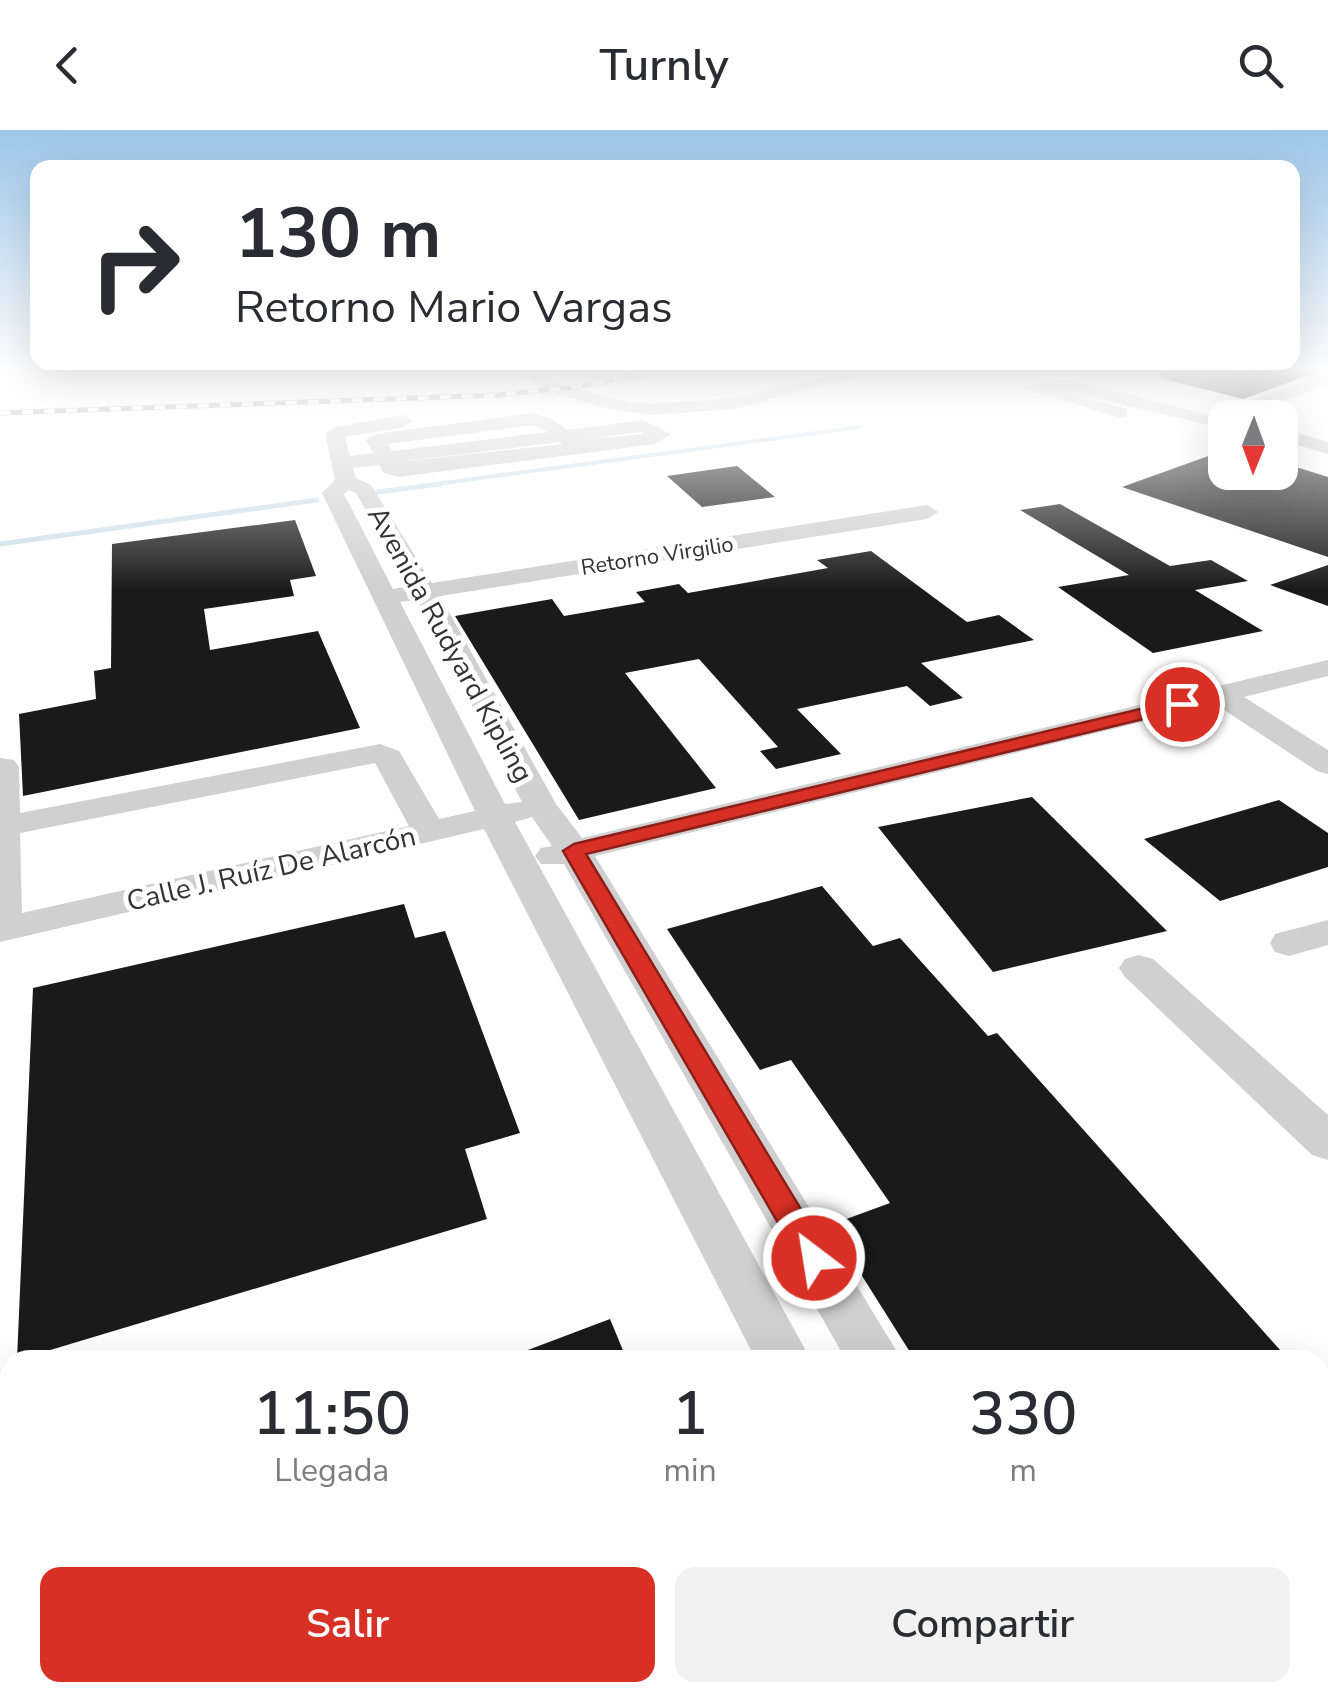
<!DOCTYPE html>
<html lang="es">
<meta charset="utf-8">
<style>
body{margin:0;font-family:"Nunito Sans",sans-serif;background:#f2f2f3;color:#2b2b33;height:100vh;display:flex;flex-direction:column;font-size:38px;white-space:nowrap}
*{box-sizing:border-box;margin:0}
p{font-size:32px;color:#7c7c81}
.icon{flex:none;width:55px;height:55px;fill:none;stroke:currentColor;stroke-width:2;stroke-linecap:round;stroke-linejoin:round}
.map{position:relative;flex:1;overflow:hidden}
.details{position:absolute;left:0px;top:1220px;width:1330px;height:352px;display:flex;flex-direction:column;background:#fff;border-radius:30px 30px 0 0;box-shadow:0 10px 40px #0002}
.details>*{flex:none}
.guide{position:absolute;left:30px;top:30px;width:1270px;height:210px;border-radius:20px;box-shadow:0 10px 40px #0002;background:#fff;color:#2b2b33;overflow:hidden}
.needle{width:65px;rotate:181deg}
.tools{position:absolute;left:1208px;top:270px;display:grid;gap:20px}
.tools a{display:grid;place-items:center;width:90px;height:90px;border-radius:20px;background:#fff;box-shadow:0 10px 40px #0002;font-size:50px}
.pin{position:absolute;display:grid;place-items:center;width:85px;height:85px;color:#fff;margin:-42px;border:5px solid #fff;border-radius:50%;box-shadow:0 2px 10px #0007}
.me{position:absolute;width:110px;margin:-55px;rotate:329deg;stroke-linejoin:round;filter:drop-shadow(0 0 8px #0008)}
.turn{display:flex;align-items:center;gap:35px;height:210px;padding:0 40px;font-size:45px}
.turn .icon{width:130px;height:130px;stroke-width:2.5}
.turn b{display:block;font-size:70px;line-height:85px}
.eta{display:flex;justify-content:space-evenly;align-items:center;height:170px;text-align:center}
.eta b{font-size:60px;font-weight:600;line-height:70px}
.cta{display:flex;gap:20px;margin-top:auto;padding:20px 40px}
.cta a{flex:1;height:115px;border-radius:20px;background:#d93025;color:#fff;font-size:40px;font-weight:600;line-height:115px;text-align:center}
.cta a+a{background:#f2f2f3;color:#2b2b33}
header{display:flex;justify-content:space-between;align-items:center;height:130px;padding:0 40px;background:#fff;font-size:45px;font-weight:600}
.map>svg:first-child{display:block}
</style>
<header><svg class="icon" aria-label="back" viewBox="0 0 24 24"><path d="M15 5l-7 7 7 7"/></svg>Turnly<svg class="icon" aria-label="search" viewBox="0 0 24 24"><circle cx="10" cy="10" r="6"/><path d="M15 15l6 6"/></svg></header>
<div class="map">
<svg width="1328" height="1571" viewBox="0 0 1328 1571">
<rect width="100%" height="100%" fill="#fff"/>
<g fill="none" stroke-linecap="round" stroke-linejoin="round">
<path stroke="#cde0ea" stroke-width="4" d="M421,356L860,297"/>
<path stroke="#cde0ea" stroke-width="5" d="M378,362L440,354
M0,414L317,370"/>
</g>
<path fill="#1a1a1a" d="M1161,240H1317L1318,242L1243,269L1160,248Z
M1225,320V342H1280V332L1328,347V427L1122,357Z
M737,336L775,367L702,377L667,346Z
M1060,374L1170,436L1211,430L1248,451L1195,460L1263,501L1153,523L1058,457L1129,445L1020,380Z
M295,390L316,446L290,450L294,466L204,479L210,520L318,501L360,598L23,666L19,584L96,569L94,541L111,538L112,414Z
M871,421L967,492L999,485L1034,510L921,533L963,568L930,576L907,556L797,579L841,624L776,639L760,621L778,617L699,529L625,543L716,658L579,690L455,486L552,469L564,486L645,472L636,462L679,454L688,463L828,438L817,430Z
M1328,435V476L1270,455Z
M1032,667L1167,801L993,842L878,697Z
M1279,670L1328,703V737L1220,771L1144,709Z
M822,756L873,816L900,808L988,906L997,903L1289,1230H915L830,1095L890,1073L791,930L760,940L667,799Z
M404,774L415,808L445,801L520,1003L465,1019L487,1089L17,1230L33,858Z
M610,1189L627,1230H508L507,1228Z"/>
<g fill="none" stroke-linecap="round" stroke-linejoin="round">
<path fill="#d0d0d0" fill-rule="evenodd" d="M512,240H534L572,257L611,269L651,274L735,268L849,240H877L735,279L651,285L609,279L559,265Z
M561,240H648L597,252Z
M1328,243V254L1237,288H1225V299L1060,260L1127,279V287L1121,288L1024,258L1052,249L1075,251L1215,286L1217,282Z
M532,283L552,289L568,300L643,290L671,304L655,314L398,347L384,343L379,335L353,338L356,348L371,355L432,453L927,375L938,382L927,389L440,466L556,674L582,708L1328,530V546L1244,567L1328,620V644L1317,641L1215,574L595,726L902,1230H846L564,734H541L535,726L541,718L552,716L532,687L515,692L811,1230H756L484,699L0,812V628L14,630L19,637L20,683L380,614L399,621L439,689L475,681L322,363L335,350L325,303L335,297L404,285L413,291L404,297L345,307L350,326L373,323L366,310L376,304ZM532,295L548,302L392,321L388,314ZM641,302L644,304L580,310ZM560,312L562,314L398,332ZM349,360L356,363L410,456L393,459L344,364ZM417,470L522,672L505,674L400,472ZM375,633L409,696L22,783L20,703Z
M1280,298L1328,312V324L1280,310Z
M1328,790V815L1289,826L1275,822L1270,813L1275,804Z
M1139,825L1153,829L1328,985V1030L1312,1025L1125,847L1119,838L1125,829Z
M929,1562H996L1000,1571H932Z
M1038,1562H1106L1110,1571H1041Z"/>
<g stroke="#888" stroke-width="5">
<path id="rail" d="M0,283L499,265L576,257L664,240"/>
</g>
<use href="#rail" stroke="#fff" stroke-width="4" stroke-dasharray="11" stroke-linecap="butt"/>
</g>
<linearGradient id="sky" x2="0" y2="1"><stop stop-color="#9dc6e9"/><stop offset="0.52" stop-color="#fff"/><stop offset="1" stop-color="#fff" stop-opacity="0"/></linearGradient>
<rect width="1328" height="460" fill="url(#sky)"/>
<path fill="#d93025" stroke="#8d1f18" stroke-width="2.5" d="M1182,569L1191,574L1189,578L586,724L825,1119L830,1128L825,1138L814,1142L804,1138L563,721L574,714Z"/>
<g text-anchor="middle" stroke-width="10" stroke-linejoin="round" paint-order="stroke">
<g font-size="22" fill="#333" stroke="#fff">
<text transform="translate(657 425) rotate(-9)" y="8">Retorno Virgilio</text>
</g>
<g font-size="28" fill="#333" stroke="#fff">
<text transform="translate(451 514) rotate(61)" y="10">Avenida Rudyard Kipling</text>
<text transform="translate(271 738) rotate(-13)" y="10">Calle J. Ruíz De Alarcón</text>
</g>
</g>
</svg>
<div class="tools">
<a><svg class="needle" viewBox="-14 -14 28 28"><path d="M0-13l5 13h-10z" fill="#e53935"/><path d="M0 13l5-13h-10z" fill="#7c7c81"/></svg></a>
</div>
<div class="pin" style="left:1182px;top:574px;background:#d93025"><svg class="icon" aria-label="arrive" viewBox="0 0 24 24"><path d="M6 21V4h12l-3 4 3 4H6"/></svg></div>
<svg class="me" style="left:814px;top:1128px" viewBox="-20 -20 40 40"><circle r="17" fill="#d93025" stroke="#fff" stroke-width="3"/><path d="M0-11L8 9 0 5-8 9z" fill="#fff"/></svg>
<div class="guide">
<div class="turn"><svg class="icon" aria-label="right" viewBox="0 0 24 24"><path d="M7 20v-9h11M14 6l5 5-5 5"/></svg><div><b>130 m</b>Retorno Mario Vargas</div></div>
</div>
<section class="details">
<div class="eta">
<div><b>11:50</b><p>Llegada</p></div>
<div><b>1</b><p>min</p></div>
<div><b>330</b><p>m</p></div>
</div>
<div class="cta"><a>Salir</a><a>Compartir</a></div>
</section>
</div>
